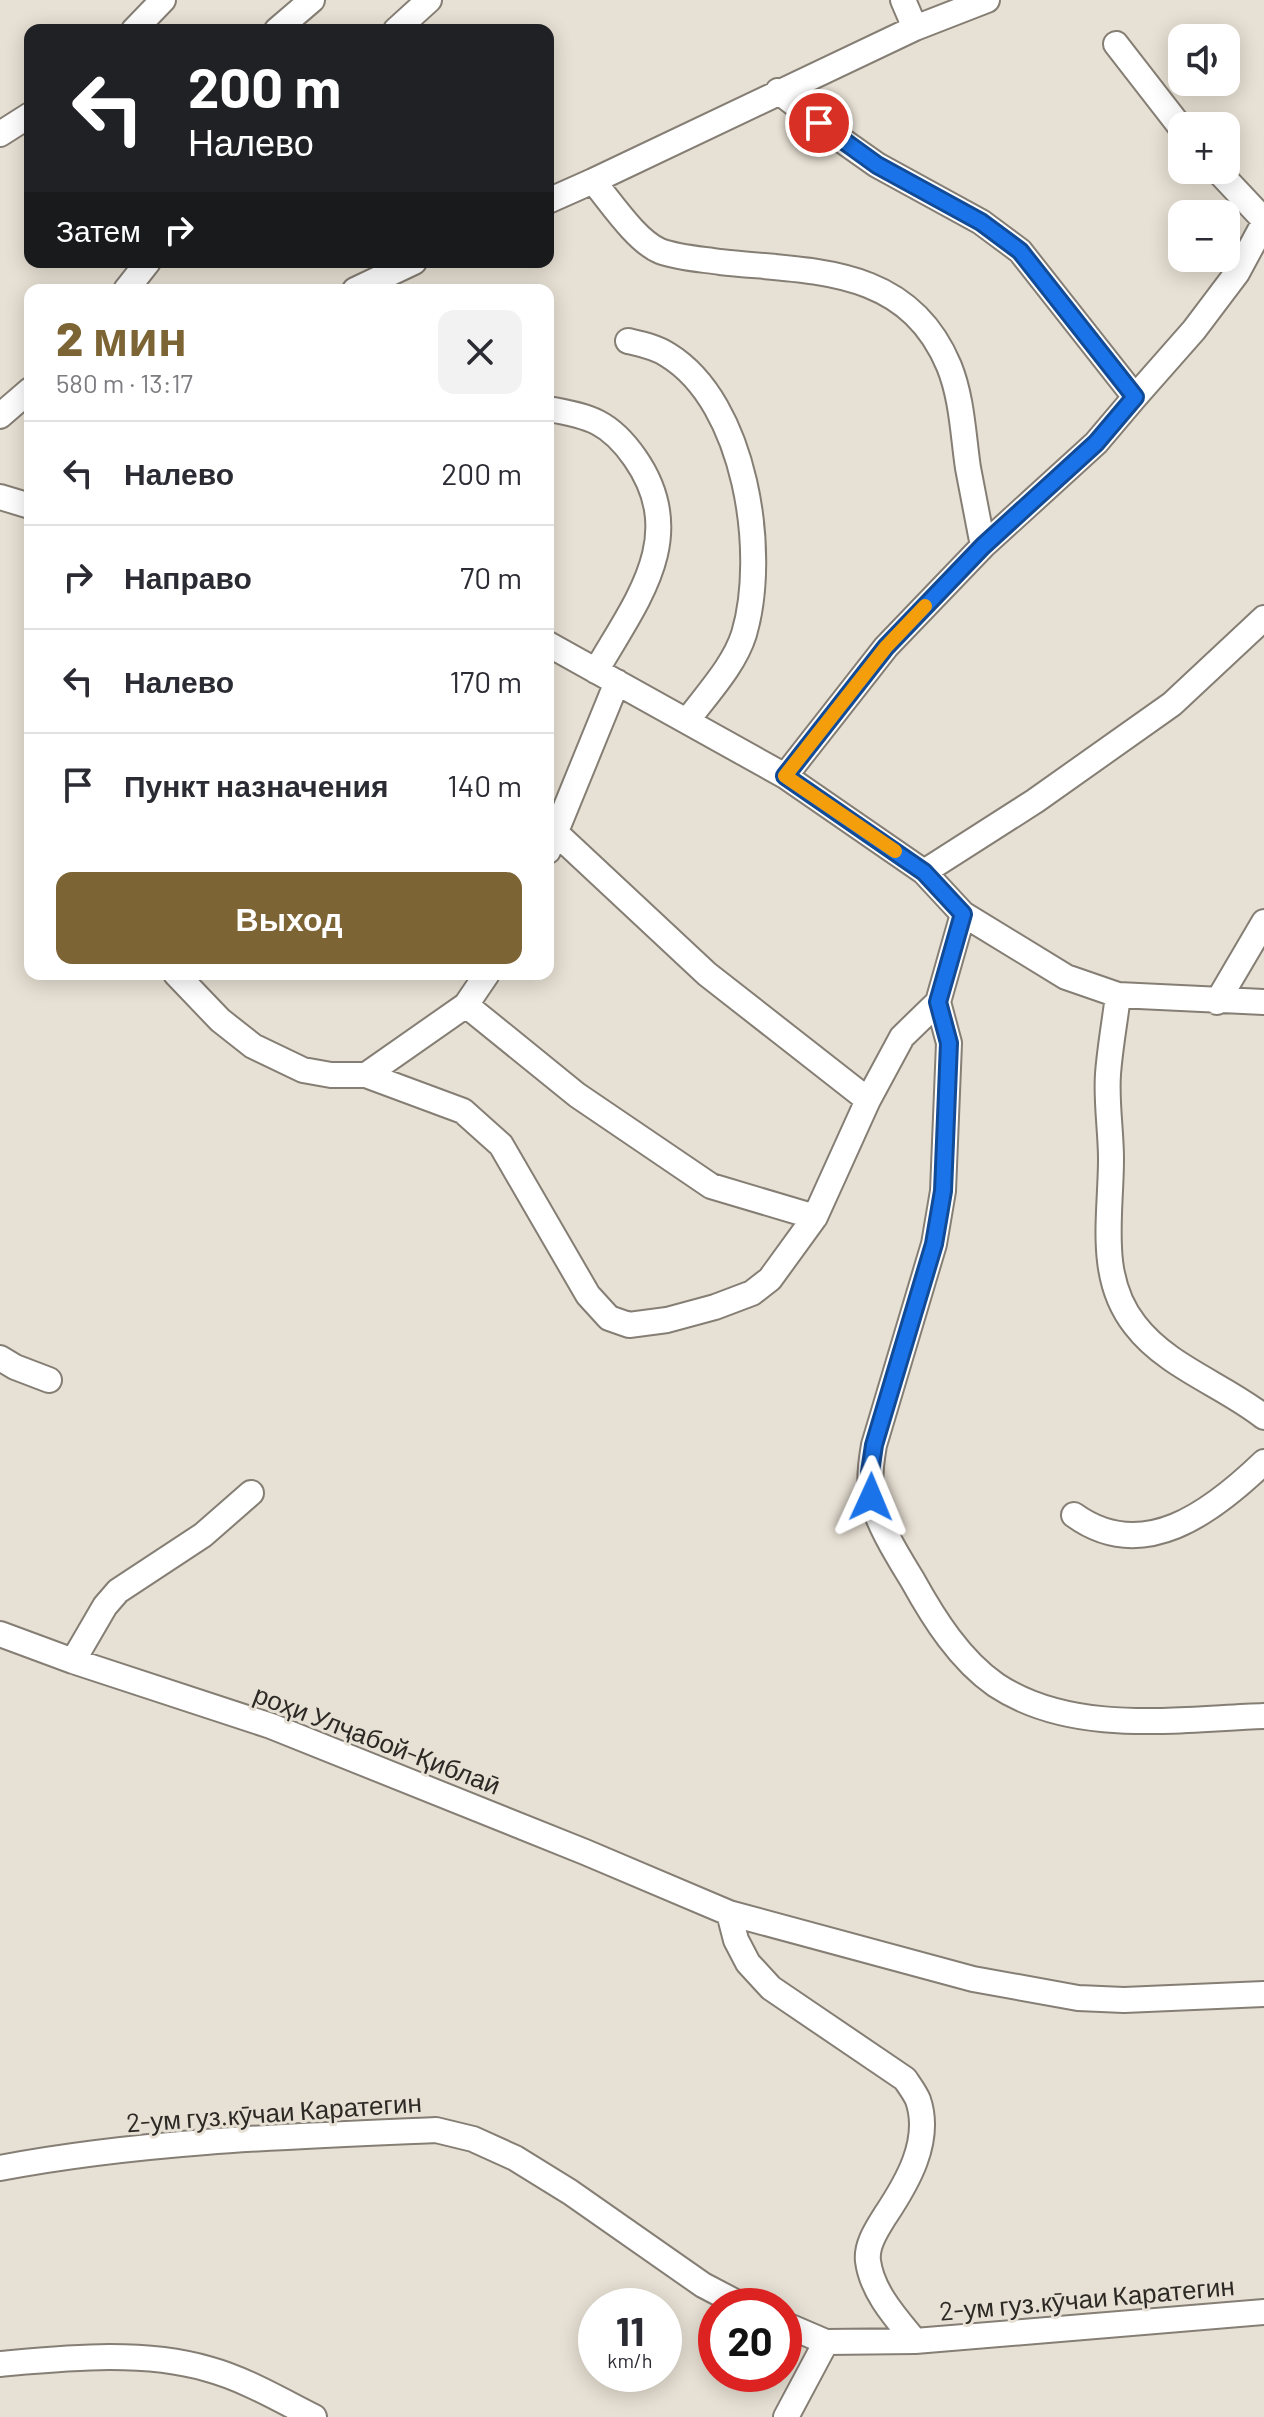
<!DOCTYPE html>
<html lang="ru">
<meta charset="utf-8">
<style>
body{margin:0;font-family:Barlow,sans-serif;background:#f2f2f3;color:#2b2b33;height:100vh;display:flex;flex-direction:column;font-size:30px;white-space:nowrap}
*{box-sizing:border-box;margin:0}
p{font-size:26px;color:#7c7c81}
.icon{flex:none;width:44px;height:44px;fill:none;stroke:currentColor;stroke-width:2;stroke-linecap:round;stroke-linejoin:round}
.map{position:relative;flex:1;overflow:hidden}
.sheet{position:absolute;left:24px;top:284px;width:530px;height:696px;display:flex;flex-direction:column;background:#fff;border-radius:16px;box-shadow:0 4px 20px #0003}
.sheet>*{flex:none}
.hud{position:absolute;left:24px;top:24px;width:530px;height:244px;border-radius:16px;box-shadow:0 4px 20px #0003;background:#202124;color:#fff;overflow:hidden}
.tools{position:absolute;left:1168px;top:24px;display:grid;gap:16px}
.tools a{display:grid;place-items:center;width:72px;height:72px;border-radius:16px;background:#fff;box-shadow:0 4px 20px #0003;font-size:40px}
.speed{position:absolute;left:578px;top:2288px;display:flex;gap:16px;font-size:40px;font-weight:700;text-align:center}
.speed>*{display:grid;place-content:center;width:104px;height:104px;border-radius:50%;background:#fff;box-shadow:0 4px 20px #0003;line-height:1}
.speed small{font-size:20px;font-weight:400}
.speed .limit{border:12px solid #d22;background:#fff;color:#111}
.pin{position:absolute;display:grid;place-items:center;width:68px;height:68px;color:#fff;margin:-34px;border:4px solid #fff;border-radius:50%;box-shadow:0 2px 8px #0007}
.me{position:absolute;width:88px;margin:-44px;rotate:1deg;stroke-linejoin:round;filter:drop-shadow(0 0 6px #0008)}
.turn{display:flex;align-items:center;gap:28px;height:168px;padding:0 32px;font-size:36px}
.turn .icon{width:104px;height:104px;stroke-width:2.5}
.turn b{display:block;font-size:56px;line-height:68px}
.then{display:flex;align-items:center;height:76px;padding:0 32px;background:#0003;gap:16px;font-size:30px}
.round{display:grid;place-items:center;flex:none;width:84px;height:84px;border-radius:16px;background:#f2f2f3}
.headline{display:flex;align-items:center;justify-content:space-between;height:136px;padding:0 32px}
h1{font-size:48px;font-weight:800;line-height:60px;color:#7d6435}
.primary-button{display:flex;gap:16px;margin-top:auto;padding:16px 32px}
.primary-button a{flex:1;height:92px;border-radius:16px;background:#7d6435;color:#fff;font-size:32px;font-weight:800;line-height:92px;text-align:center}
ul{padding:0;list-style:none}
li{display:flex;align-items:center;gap:24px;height:104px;padding:0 32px;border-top:2px solid #e1e1e2}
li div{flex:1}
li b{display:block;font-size:30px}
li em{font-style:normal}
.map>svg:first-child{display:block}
</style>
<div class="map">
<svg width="1264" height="2417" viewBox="0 0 1264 2417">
<rect width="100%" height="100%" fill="#e7e0d4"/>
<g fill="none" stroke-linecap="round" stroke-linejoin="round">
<g stroke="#857e74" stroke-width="28">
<path id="minor" d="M903,0L915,28L987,0
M915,28L593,181C610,201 636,241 660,251C679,258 700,259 720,262C811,272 907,265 949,366C962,398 963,434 968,468C973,494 978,520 983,546
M134,30L163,0
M277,30L312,0
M396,30L429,0
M1116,44L1182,129
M778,91L833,134L877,165L981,222L1020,251L1135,397
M0,134L30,115
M1217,170L1264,220
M548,201L593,181
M126,290L148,262
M355,290L414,262
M628,341C641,344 656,347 668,355C746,403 768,553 744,634C734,666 706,695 687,721
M548,409C590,416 610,422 635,458C690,537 636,601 596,671
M0,416L30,390
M0,497L30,506
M548,644L785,776L924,872L963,914L1066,977L1118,995L1264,1002
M785,776L886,647L983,546L1096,443L1135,397L1194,330L1237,273L1264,223
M556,833L707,974L868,1100
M548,851L617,682
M924,872L1035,801L1172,704L1264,618
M963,914L938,1002L949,1043L943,1191L934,1244L874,1445C871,1462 869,1477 871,1494C875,1520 899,1558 913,1581C934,1619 960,1660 996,1685C1073,1736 1178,1719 1264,1716
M176,974L220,1020L253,1046L303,1070L331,1075H366L463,1111L501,1145L588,1295L609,1318L629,1325L667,1320L715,1307L752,1293L770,1279L815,1217L868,1100L902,1037L938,1002
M1118,995C1115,1021 1110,1047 1108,1074C1106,1102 1111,1131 1111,1159C1111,1216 1097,1277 1135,1325C1167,1367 1224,1385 1264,1417
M1217,1002L1264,922
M466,1005L577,1095L711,1186L815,1217
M366,1075L466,1005L487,974
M0,1358L15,1367L49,1380
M1074,1515C1143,1565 1212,1512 1264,1462
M0,1634L73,1661L271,1726L585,1852L729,1913L973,1979L1078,1998L1124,2000L1264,1994
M73,1661L105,1606L118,1591L203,1535L251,1493
M729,1913L736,1940L748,1963L771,1988L905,2079C909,2085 915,2093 918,2100C932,2141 907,2183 885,2216C877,2229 866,2245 868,2261C872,2292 896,2318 915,2341L1264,2312
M0,2168C142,2141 292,2136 436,2130L473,2139L515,2158L570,2192L703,2285L743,2306
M784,2324L826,2342L915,2341
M0,2364C67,2358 142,2350 208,2369C245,2379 280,2400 314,2417
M786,2417L826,2342"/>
</g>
<use href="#minor" stroke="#fff" stroke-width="24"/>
</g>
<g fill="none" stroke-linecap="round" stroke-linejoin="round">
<g stroke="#114b97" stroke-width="20">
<path id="route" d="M819,123L877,165L981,222L1020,251L1135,397L1096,443L983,546L886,647L785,776L924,872L963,914L938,1002L949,1043L943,1191L934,1244L874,1445L870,1472L871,1497"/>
</g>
<use href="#route" stroke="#1a73e8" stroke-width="14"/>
<path stroke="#f59e0b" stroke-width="14" d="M895,851L785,776L886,647L925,606"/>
</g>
<g text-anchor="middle" stroke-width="6" stroke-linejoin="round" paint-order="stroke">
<g font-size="26" fill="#2d2a26" stroke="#e7e0d4">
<text transform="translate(377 1740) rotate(21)" y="9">роҳи Улҷабой-Қиблаӣ</text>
<text transform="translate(274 2113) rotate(-4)" y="9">2-ум гуз.кӯчаи Каратегин</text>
<text transform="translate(1087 2299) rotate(-5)" y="9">2-ум гуз.кӯчаи Каратегин</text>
</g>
</g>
</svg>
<div class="tools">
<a><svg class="icon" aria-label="sound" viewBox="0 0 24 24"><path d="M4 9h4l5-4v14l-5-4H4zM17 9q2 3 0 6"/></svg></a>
<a>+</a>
<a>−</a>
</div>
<div class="speed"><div>11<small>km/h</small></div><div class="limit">20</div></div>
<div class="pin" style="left:819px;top:123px;background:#d93025"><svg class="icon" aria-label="arrive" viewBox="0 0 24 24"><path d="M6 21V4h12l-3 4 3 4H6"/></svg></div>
<svg class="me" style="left:871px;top:1497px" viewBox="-20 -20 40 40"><path d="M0-17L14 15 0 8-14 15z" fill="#1a73e8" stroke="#fff" stroke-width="4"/></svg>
<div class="hud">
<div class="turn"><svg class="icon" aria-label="left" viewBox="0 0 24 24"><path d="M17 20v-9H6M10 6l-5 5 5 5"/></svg><div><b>200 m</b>Налево</div></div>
<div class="then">Затем<svg class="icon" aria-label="right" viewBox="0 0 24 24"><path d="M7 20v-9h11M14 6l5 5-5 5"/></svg></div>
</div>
<section class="sheet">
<div class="headline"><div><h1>2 мин</h1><p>580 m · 13:17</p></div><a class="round"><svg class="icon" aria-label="close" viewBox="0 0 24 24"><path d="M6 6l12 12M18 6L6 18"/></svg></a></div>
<ul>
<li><svg class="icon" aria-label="left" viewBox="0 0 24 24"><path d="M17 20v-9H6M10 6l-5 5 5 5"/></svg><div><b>Налево</b></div><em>200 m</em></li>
<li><svg class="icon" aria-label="right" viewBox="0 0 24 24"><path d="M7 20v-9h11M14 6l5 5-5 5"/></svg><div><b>Направо</b></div><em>70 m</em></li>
<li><svg class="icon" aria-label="left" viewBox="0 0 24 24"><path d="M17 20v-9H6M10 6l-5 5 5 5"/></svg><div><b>Налево</b></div><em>170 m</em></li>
<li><svg class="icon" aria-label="arrive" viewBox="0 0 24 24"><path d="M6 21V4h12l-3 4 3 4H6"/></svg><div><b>Пункт назначения</b></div><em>140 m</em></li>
</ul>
<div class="primary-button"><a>Выход</a></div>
</section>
</div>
